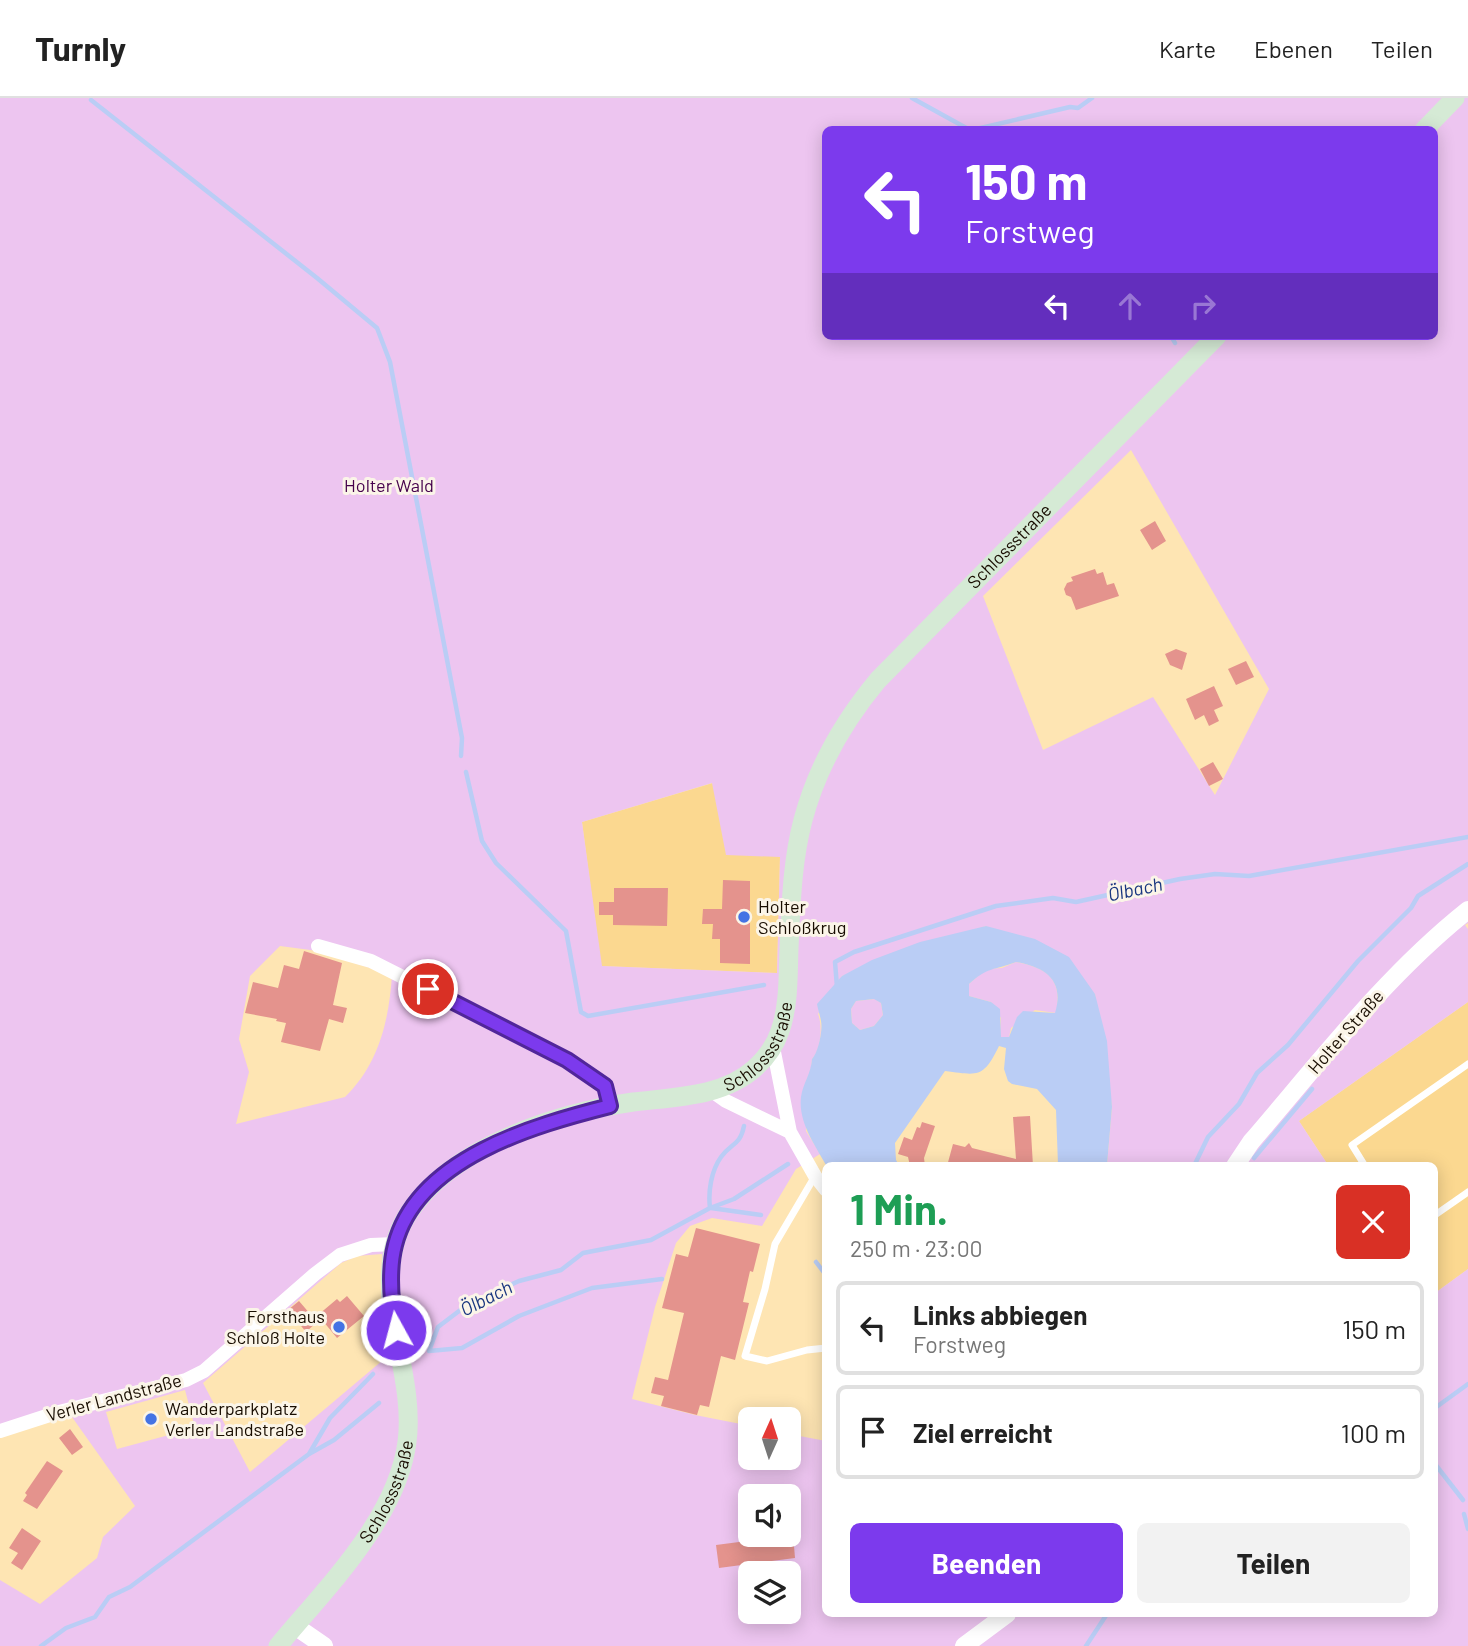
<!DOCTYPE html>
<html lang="de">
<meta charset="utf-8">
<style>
body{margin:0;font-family:Barlow,sans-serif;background:#f2f2f2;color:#222;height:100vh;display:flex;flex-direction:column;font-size:26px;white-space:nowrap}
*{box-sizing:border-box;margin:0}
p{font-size:23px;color:#767676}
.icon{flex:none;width:38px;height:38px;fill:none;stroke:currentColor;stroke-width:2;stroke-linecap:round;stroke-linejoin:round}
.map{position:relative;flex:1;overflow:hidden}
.details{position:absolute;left:822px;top:1064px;width:616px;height:455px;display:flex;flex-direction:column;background:#fff;border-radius:10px;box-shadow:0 4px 18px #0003}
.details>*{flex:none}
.hud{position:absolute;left:822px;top:28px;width:616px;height:214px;border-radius:10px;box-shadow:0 4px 18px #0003;background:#7c3aed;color:#fff;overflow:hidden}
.needle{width:46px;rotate:3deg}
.buttons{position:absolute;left:738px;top:1309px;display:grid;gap:14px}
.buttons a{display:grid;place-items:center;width:63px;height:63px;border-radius:10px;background:#fff;box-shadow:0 4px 18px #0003;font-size:35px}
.pin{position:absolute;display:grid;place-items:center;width:60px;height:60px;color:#fff;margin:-30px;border:4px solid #fff;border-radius:50%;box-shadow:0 2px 7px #0007}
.me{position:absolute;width:77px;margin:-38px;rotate:353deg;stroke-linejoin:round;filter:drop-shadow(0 0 5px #0008)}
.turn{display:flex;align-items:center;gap:24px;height:147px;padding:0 28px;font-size:32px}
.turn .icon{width:91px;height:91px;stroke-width:2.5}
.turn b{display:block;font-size:49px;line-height:60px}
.lanes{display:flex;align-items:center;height:66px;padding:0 28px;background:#0003;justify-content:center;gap:35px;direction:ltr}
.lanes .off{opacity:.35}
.round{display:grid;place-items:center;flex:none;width:74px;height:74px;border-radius:10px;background:#f2f2f2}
.overview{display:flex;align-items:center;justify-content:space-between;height:119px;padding:0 28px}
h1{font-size:42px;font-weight:700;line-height:52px;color:#1e9e55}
.primary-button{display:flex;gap:14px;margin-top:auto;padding:14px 28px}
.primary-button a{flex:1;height:80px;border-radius:10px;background:#7c3aed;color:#fff;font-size:28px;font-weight:700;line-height:80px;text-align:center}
.primary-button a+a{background:#f2f2f2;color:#222}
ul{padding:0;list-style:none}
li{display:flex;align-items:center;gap:21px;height:94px;margin:0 14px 10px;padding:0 14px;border:4px solid #e0e0e0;border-radius:10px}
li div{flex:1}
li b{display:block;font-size:26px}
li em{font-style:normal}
header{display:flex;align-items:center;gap:42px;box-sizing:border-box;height:98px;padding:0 35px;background:#fff;border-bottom:2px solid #e0e0e0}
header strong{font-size:33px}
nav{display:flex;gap:38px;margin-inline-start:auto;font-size:24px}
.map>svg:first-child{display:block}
</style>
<header>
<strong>Turnly</strong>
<nav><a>Karte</a><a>Ebenen</a><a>Teilen</a></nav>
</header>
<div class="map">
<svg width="1468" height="1548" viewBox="0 0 1468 1548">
<rect width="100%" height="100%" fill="#fee5b3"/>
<path fill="#fbd890" d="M713,685L780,758L777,875L601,868L582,724Z
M1468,904V1171L1435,1195V1068L1328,1067L1299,1023Z"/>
<path fill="#edc5f0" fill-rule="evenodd" d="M0,0H1468V825L1465,827L1468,831V904L1299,1023L1328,1067H1107L1112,1009L1095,896L986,828L842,878L818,916C823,928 821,952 812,961L811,973L806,983V1033L820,1056L796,1071L762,1128L712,1120L690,1128L676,1145L655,1209L632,1301L695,1317L751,1328V1360H789V1336L826,1343V1516H1435V1195L1468,1171V1548H0V1482L40,1506L97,1460L103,1439L135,1408L72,1319L0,1335ZM826,32H1435V238H826ZM1131,352L1269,591L1215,697L1153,599L1043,652L983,498ZM712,685L726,757L780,759L777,875L602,868L582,724ZM280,848L318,853L392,877C389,922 379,966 345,999L236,1026L249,974L239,941L250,878ZM382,1156L381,1208L389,1257L250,1374L203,1285L341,1165L357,1158ZM185,1292L195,1330L117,1351L106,1314ZM751,1398H789V1437H751ZM751,1475H789V1514H751Z
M1016,864C1047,870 1063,881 1056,915L1035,912L1011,930L1009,939H1000L1001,920L991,904L969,898V886L986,871L1002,870Z
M875,901L881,905L883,917L874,928L860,932L852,925L851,911L856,903Z"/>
<path fill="#bacdf5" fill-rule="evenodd" d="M986,828L1035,841L1069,859L1095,896L1107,943L1112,1009L1107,1067H1058L1056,1012L1037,991L1012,986L1008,983L1004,971L1006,950L999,948C983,981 978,977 945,973L895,1045L896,1062L899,1067H826C815,1047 798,1024 801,999C803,985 811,976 812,961C818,955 823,933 821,923C820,917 818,912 817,906L842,878L872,862L920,844ZM1016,864C1045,869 1065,882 1055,915L1023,913L1017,919L1009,939H1001L1000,911L991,904L969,898V886C989,868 993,873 1016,864ZM874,901L881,905L883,917L874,928L860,932L852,925L851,911L856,903Z"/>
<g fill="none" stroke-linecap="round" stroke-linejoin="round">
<path stroke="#bacdf5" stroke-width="4.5" d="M912,0L970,32
M91,2L317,180L377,230L390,264L462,640L461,658
M972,32L1070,9L1078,10L1092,0
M1171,238L1175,245
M466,674L482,743L496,765L566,833L581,914L588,918L764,887
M837,889L835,864L854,854L996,808L1053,800L1076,804L1180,781L1215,776L1249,778L1468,739
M1254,1060L1312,991
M1194,1068L1208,1039L1239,1006L1257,975L1288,947L1358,863L1411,810L1418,798L1468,766
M710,1110L734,1101L788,1066
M711,1110L761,1117
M816,1164L826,1177
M662,1181L592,1190L519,1218L462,1250L429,1253L438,1229L467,1207L519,1183L561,1172L583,1155L651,1142L710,1110C708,1094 711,1073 721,1059C731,1045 740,1048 744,1028
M1435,1310L1468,1286
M309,1356L334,1342L379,1305
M1435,1366L1463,1402
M1464,1416L1468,1431
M41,1548L66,1530L95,1519L109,1499L130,1489L309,1356L330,1320L373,1276
M1086,1548L1107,1516"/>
</g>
<path fill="#e4938d" d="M1155,423L1166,443L1152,452L1140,432Z
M1095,471L1097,476L1103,474L1107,487L1114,485L1119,498L1076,512L1071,499L1066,497L1064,491L1067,485L1073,483L1071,479Z
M1176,551L1187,555L1182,572L1170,567L1165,556Z
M1246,563L1254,579L1236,587L1228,571Z
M1214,588L1223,608L1214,612L1219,623L1209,628L1204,617L1195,622L1186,601Z
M1213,664L1223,681L1209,688L1200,671Z
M723,782L750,783V866L720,865V841H712L713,826H702L703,811H722Z
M614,790H668L667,828L613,827V817H599V804H614Z
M304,853L342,865L333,907L347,910L343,925L329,921L320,953L281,944L286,925L276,923L277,921L245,915L253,884L278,890L284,867L299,871Z
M1030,1018L1033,1068H947L953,1046L965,1049L969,1045L972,1050L1016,1061L1013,1019Z
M922,1024L935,1028L924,1060L925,1068H910L908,1059L898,1056L904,1039L912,1042L917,1029L920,1030Z
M696,1130L760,1146L753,1174L750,1173L743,1204L749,1205L735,1262L721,1258L709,1309L700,1307L697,1317L661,1308L664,1298L651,1295L655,1279L668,1282L684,1215L662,1210L676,1156L688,1159Z
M347,1198L364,1218L337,1240L318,1217L337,1201L340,1204Z
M299,1203L317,1224L306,1234L288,1212Z
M70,1331L83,1349L72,1357L59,1340Z
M47,1363L63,1373L37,1411L23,1403L27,1397L25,1395Z
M22,1430L41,1443L22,1472L11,1465L18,1455L9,1450Z
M786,1438L788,1449L794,1448L795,1460L719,1470L716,1447Z"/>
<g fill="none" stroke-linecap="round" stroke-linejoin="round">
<path stroke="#fff" stroke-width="7" d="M1365,1068L1352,1047L1468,966
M815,1078L775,1146L765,1191L745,1258L767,1263L807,1252L826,1250
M1435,1117L1468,1094"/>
<path stroke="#fff" stroke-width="14" d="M318,848L371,863L567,962L605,988L610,1008
M773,949L790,1034L815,1078L826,1092
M712,993L726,1003L790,1034
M0,1333L59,1314L186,1282L204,1273L315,1176L340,1157L371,1147L395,1146"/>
<path stroke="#fff" stroke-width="18" d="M1235,1068L1251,1044C1320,964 1385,878 1468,812
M295,1528L324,1548
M964,1548L1007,1516"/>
<g stroke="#d5ead5" stroke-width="19">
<path d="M1424,32L1455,0"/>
<path id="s1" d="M278,1548C326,1490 397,1421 407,1344C417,1269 364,1186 408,1116C452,1048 557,1015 633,1004C674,999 723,999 755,970C766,960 775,948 780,933C789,908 788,877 789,850C791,808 792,763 803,722C817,669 843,624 878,582L1217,238"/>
</g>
</g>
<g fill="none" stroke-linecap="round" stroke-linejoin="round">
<g stroke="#51269a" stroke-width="18">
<path id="route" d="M396,1232C391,1204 388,1174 395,1147C417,1060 535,1027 610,1008L605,988L567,962L428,891"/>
</g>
<use href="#route" stroke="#7c3aed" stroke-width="12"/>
</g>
<g fill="#4473e4" stroke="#fbf5e8" stroke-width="2.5">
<circle cx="744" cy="819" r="7"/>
<circle cx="339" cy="1229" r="7"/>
<circle cx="151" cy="1321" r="7"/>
</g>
<g text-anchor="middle" stroke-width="6" stroke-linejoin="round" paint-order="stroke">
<g font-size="18" fill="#46024c" stroke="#fbf5e8">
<text x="389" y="394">Holter Wald</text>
</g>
<g font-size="18" fill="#180d00" stroke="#fbf5e8">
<text dy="6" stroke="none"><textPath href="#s1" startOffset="1470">Schlossstraße</textPath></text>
<text transform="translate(1346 934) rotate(-49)" y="6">Holter Straße</text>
<text dy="6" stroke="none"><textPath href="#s1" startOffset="884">Schlossstraße</textPath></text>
<text transform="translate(114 1300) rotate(-15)" y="6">Verler Landstraße</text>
<text dy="6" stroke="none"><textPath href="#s1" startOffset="191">Schlossstraße</textPath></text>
</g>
<g font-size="18" fill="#180d00" stroke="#fbf5e8" text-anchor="start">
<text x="758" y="815">Holter<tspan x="758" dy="21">Schloßkrug</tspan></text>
<text x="325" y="1225" text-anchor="end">Forsthaus<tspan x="325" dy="21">Schloß Holte</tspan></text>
<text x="165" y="1317">Wanderparkplatz<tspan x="165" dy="21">Verler Landstraße</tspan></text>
</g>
<g font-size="19" font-style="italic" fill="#19367f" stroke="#fbf5e8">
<text transform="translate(1135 791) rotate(-12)" y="7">Ölbach</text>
<text transform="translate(486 1200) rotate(-27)" y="7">Ölbach</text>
</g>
</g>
</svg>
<div class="buttons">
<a><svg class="needle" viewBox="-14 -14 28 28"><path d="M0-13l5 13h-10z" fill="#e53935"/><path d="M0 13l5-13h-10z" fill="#767676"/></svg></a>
<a><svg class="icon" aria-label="sound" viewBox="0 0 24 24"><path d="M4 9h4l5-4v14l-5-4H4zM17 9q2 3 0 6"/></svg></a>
<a><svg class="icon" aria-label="layers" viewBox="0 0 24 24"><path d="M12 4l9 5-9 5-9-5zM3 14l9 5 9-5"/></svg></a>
</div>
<div class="pin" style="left:428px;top:891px;background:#d93025"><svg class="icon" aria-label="arrive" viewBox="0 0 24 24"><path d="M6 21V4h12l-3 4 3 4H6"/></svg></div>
<svg class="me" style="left:396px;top:1232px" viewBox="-20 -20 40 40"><circle r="17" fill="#7c3aed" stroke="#fff" stroke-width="3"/><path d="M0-11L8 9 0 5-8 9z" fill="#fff"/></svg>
<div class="hud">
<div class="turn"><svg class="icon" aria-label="left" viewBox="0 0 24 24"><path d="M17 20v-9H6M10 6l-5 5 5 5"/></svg><div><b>150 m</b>Forstweg</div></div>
<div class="lanes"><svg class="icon" aria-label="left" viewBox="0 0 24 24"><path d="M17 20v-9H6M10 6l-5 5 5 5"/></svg><svg class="icon off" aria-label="ahead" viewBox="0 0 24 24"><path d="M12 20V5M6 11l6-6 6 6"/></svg><svg class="icon off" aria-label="right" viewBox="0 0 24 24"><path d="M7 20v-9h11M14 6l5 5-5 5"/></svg></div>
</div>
<section class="details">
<div class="overview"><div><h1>1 Min.</h1><p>250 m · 23:00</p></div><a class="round" style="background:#d93025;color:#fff"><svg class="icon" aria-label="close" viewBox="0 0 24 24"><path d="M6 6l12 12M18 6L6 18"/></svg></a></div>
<ul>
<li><svg class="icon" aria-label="left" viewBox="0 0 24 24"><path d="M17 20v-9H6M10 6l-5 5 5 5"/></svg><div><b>Links abbiegen</b><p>Forstweg</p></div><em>150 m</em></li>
<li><svg class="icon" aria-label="arrive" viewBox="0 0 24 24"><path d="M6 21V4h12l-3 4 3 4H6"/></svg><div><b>Ziel erreicht</b></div><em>100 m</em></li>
</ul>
<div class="primary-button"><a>Beenden</a><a>Teilen</a></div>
</section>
</div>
